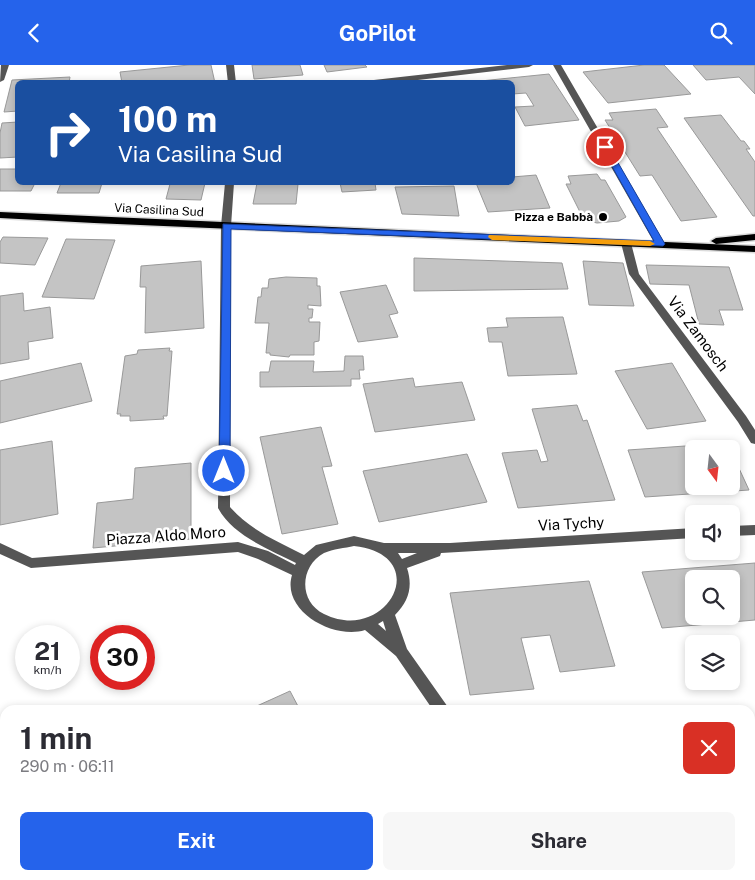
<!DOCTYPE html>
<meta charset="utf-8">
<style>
body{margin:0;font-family:"Public Sans",sans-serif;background:#f7f7f7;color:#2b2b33;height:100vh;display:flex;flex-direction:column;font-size:19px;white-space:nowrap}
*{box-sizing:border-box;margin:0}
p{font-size:16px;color:#7c7c81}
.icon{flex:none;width:28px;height:28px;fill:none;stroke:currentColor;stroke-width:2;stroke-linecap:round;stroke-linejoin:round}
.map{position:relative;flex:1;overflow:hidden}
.drawer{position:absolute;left:0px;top:640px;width:755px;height:175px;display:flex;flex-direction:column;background:#fff;border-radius:15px 15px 0 0;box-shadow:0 2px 8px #0003}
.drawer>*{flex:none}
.hud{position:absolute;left:15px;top:15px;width:500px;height:105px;border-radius:8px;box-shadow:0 2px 8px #0003;background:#1a4fa0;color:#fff;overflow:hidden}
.needle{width:32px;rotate:165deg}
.tools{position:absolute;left:685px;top:375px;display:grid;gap:10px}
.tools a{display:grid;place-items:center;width:55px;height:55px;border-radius:8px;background:#fff;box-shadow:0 2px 8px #0003;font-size:25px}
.speed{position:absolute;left:15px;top:560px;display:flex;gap:10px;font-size:25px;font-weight:700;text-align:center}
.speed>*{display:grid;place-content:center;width:65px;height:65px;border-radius:50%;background:#fff;box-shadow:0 2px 8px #0003;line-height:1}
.speed small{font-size:12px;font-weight:400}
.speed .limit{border:8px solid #d22;background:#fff;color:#111}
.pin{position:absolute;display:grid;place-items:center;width:42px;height:42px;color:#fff;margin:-21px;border:2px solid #fff;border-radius:50%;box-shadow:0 1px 5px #0007}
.me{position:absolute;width:55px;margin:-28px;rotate:0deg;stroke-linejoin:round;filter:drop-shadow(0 0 4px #0008)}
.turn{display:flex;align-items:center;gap:18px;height:105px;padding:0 20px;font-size:22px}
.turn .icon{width:65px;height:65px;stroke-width:2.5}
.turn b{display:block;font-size:35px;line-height:42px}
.round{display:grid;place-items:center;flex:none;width:52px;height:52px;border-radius:8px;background:#f7f7f7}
.headline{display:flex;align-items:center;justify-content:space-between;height:85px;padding:0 20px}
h1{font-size:30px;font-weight:700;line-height:38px}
.cta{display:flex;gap:10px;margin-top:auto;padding:10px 20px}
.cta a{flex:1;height:58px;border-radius:8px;background:#2563eb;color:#fff;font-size:20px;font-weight:700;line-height:58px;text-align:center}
.cta a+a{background:#f7f7f7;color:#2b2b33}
header{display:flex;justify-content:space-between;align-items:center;height:65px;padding:0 20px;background:#2563eb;color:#fff;font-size:22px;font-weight:700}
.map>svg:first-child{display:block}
</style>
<header><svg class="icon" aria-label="back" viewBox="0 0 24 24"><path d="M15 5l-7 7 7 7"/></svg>GoPilot<svg class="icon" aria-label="search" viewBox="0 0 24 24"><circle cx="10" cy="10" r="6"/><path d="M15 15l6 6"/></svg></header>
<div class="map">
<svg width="755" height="815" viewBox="0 0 755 815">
<rect width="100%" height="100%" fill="#fff"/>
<path fill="#c4c4c4" stroke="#999" fill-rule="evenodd" d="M189,0H211L215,18H122L120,7Z
M252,0H300L303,10L254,14Z
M324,0H365L367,2L327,7Z
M644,0H664L691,29L608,38L583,7Z
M693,0H755V29L739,12L706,15Z
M549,9L579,55L525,61L515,42L534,41L526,28L512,29V18H461Z
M70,12L69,18H18V46L4,47L12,15Z
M656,44L668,62L657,63L717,152L681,156L652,110L640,111L605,55H613L609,48Z
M721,50L741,76H744L750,84H746L755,97V151H753L684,53Z
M18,57V92L0,93V68L2,58Z
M0,104H18V118H35L31,126H0Z
M597,109L601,115H605L626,152L619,156L597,158L584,155L566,119H571L568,111Z
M536,110L550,143L488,147L476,118H512V112Z
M61,118H102L99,128H57Z
M133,118H205L201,135L166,134L170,119Z
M257,118H290V119H298L296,139H253Z
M340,118H375L376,125L342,127Z
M454,121L459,151L402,149L395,122Z
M3,172L48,173L35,200L0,198V177Z
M66,174L115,175L94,234L42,232Z
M414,193L562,198L568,224L414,226Z
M201,196L204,263L145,268L146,222H140L141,201Z
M583,196L623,198L634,241L589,240Z
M646,200L729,202L743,245H719L724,260L699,259L689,220L650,219Z
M286,212L317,213V221H320L321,241L308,240V244H313L312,253H309V257H320L319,276L314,277V290H290L289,292L270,290V288H266L269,258H255L258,232H261L262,223H268L269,214Z
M386,220L398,248L389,250L398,272L358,277L340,227Z
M23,228L24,246L50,242L53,273L28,277L29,294L0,299V231Z
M563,252L577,309L508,311L502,277H489L487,263L508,262L506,253Z
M170,283L169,286H172L167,351H163L164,354L130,356V351H120L121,349H117L125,291L137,289L138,285Z
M345,291H363L364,305H359L360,314H351V321L260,322V307H269L271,296H314L313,307L344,306Z
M81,298L92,336L0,358V316Z
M672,298L706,356L647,364L615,306Z
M413,313L415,322L462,317L475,355L375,367L363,319Z
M577,340L583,356L587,355L615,435L518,443L502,388L537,385L541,397L548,396L532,344Z
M321,362L332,401L322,402L338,459L282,469L260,372Z
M52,376L58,449L0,460V385Z
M728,378L730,384H694V421H731V386L749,425L645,432L628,385Z
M467,389L487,437L379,457L363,406Z
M191,398V474L93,483L97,438L133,434L135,403Z
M755,498V555L662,563L642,507ZM694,514H731V551H694Z
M589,516L615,601L560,607L550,570L521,573L534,624L470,630L450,528Z
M290,626L300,645H248Z
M183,810H495L498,815H172Z"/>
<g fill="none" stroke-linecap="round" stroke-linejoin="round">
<g stroke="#dbdbdb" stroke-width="3">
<path id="major" d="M0,147L755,181V187L94,158L0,153Z
M755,169V175L716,179L711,176L716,173Z"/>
</g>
<path fill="#555" fill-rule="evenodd" d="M1,0H9L4,15L0,17Z
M226,0H234L236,18H228Z
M507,0H533L529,2L392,18H361L365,16Z
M553,0H561L665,179L664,181L660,182L655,179Z
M225,118H234L231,161L230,442C250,465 277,476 304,490L316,480L354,471L384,478H450L694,463V473L441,488L440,491L407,503C413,521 409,536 395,550L407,584L450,645H433L396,591L365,565C334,575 281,546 292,510L258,494L238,487L31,503L0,489V478L32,493L238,477L268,486L295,500L296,498C269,484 233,471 218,443L221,161ZM354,481C435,490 387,580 324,549C298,536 300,501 324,488C333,484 345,483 354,481ZM398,488H417L402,494ZM383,556L386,566L378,559Z
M626,175L631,178L639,209L746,351L755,365V379L751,378L738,357L629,209L621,178Z
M755,460V470L731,471V461Z
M537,810H554L556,815H539Z"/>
<use href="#major" fill="#000" fill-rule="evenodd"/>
</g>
<path fill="#2563eb" stroke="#184099" d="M602,80L609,82L665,179L663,181L231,164L230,406L228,408H220L219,406L223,159L654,176L601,82Z"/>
<path fill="#f59e0b" d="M489,170L650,176L655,179L650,181L492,175L488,172Z"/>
<circle fill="#000" stroke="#fff" stroke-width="2" cx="603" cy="152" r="5"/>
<g text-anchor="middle" stroke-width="5" stroke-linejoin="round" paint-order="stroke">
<g font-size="12" fill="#000" stroke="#fff">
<text transform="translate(159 145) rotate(3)" y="4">Via Casilina Sud</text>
</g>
<g font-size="12" font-weight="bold" fill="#000" stroke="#fff" text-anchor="end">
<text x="593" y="156">Pizza e Babbà</text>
</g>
<g font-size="15" fill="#000" stroke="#fff">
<text transform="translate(698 269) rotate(53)" y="5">Via Zamosch</text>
<text transform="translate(571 459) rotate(-3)" y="5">Via Tychy</text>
<text transform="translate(166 471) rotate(-4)" y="5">Piazza Aldo Moro</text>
</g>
</g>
</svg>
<div class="tools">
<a><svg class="needle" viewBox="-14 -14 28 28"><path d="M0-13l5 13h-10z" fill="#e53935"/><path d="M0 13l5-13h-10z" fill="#7c7c81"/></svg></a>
<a><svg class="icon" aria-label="sound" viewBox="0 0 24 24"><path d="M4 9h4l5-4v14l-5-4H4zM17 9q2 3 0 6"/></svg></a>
<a><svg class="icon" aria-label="search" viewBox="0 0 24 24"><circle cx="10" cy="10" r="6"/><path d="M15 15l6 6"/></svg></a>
<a><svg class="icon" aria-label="layers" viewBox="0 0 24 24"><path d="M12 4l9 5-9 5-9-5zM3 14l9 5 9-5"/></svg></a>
</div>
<div class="speed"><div>21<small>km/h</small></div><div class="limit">30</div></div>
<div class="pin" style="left:605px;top:82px;background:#d93025"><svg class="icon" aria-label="arrive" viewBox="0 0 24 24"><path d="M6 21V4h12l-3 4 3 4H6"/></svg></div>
<svg class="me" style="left:224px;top:406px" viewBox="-20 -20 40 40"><circle r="17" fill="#2563eb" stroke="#fff" stroke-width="3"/><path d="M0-11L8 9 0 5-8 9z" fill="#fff"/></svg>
<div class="hud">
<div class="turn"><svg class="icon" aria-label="right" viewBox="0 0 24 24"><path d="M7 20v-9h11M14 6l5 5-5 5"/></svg><div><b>100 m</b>Via Casilina Sud</div></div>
</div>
<section class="drawer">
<div class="headline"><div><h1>1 min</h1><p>290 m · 06:11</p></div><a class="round" style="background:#d93025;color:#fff"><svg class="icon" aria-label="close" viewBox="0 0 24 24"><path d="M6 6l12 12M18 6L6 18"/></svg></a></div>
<div class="cta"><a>Exit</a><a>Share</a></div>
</section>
</div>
